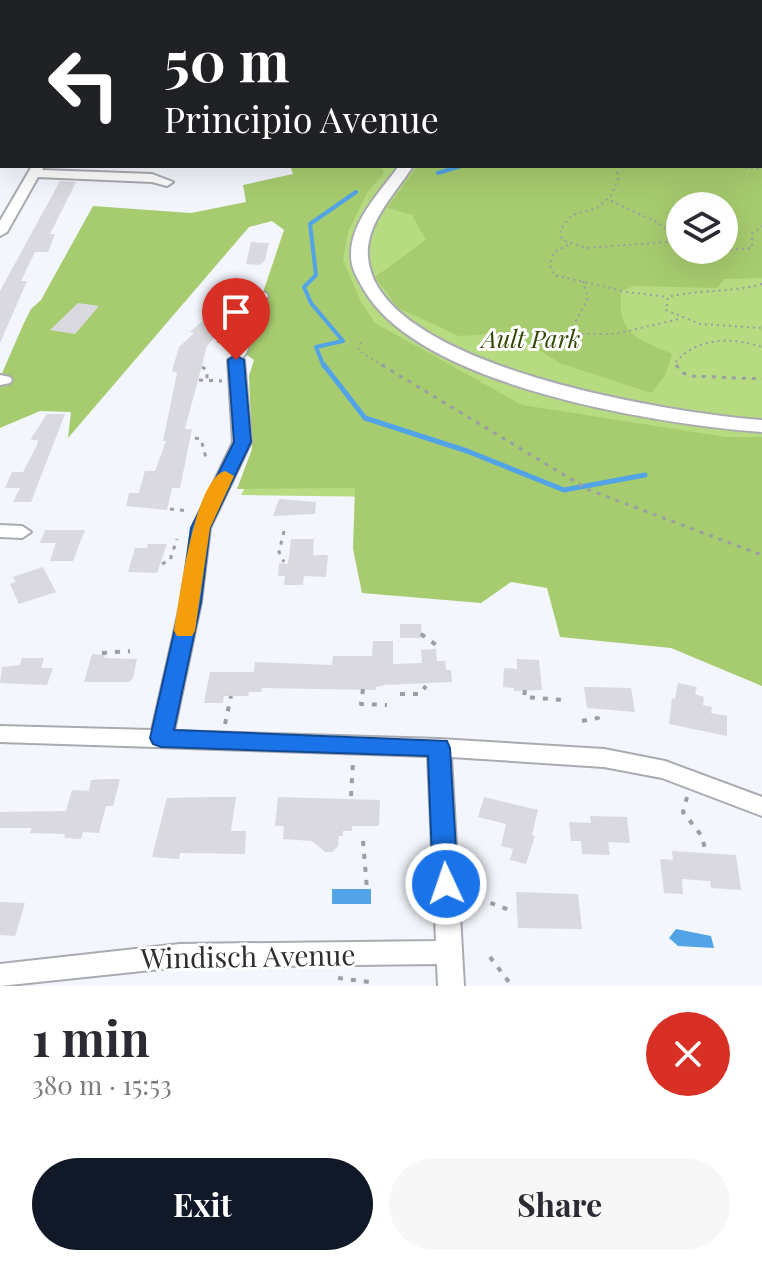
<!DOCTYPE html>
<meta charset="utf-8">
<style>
body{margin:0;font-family:"Playfair Display",serif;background:#f7f7f7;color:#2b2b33;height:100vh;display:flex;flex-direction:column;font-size:30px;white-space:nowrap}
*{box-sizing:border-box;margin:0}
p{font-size:26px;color:#7c7c81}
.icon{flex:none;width:44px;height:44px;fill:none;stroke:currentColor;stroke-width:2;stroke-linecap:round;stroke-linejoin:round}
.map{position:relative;height:986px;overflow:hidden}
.drawer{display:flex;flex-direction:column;background:#fff;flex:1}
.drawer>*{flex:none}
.hud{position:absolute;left:0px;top:0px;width:762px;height:168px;box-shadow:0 8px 32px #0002;background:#202124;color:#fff;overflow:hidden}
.controls{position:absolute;left:666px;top:192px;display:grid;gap:16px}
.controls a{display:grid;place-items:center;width:72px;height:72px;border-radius:50%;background:#fff;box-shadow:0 8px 32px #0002;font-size:40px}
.pin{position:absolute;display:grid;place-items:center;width:68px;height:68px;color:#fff;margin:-82px -34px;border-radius:50% 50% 50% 0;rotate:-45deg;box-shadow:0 0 8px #0007}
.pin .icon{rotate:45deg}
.me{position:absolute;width:88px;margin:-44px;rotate:357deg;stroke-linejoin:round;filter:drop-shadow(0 0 6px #0008)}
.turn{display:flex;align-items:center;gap:28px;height:168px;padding:0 32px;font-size:36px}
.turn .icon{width:104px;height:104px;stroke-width:2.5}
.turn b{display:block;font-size:56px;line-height:68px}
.round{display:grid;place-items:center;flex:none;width:84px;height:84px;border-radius:42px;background:#f7f7f7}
.headline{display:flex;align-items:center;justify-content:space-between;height:136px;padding:0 32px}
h1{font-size:48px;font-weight:700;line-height:60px}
.primary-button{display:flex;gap:16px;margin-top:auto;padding:16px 32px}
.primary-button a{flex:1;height:92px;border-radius:48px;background:#111827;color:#fff;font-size:32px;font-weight:700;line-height:92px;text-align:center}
.primary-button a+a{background:#f7f7f7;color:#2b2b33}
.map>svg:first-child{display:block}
</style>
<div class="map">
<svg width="762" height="986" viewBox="0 0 762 986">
<rect width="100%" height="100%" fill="#f3f6fc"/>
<path fill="#b7db81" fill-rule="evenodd" d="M394,0H762V615L462,498L241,495L262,454L310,166H760V2ZM680,206H724V250H680Z"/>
<path fill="#a7cc6f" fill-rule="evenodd" d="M532,0H762V278L724,279L717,288L633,286L622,291C615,334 638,339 672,354L665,376L651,393L562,364L510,333L459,336L398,308L375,277L426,240L412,215L387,208L418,166H760V2ZM680,206H724V250H680Z
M290,166H382L384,173L367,193L348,232L343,260L360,300L375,323L522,405L726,437H762V686L671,648L560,637L547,588L511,582L481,603L362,593L353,549L355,488L237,489L252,449L249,376L254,360L243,352L284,230L272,221L249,227L68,438L71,412L40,411L0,428V378L23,325L31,309L41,300L93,206L191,213L246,202L243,185L293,174Z"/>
<path fill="#53a3e7" d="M332,889H371V904H332Z
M676,929L711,936L714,948L678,946L669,938Z"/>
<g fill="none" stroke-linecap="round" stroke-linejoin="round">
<path stroke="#53a3e7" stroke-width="4" d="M438,173L461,166
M324,367L316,347L343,341L311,303L304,287L316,275L310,224L356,192"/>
<path stroke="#53a3e7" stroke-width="5" d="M324,365L365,418L467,451L564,490L645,475"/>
</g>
<path fill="#d9d9df" d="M60,181L76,182L50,234H55L48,252H35L21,281H27L0,343V291Z
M251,242L269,243L265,260L260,265L246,264Z
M235,292L252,295L207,346L185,429H192L180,488H172L167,510L126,506L129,493H139L145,471H155L166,441H163L177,373L172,371L179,347L194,333L190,332Z
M78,303L99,306L75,334L50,330Z
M47,414H65L31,502H13L20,488H5L12,472H23L37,445L38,440H31L32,437Z
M279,499L316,502L315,514L273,516Z
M45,530H85L73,561H50L56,543H40Z
M291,539H314L313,555H328L326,577L304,576L303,585H284L285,576H278L279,563L288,564Z
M148,544H167L157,573L128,572L135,548H147Z
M43,567L56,592L19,604L10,584L16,582L13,577Z
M400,624H421L422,638H400Z
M373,641H393V664L422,663L421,650L436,649L437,661H445L446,670H451L452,682L385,685L376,687V690L262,688L261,692H249L248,696H224L223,703H204L210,672H254L255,662L332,665L333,656H372Z
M92,654L105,655L104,658L137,659L133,678L129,682H84Z
M22,658H44L41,668H53L47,685L0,683L2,667L20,665Z
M517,659L539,660L542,690L514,691V688L503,687L504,668L517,669Z
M678,683L697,687L695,694L704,697L703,705L712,707L711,713L727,716V736L669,724L672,698L675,699Z
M584,687L631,688L635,712L587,708Z
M107,779H120L113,806H106L99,833L83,832L81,839L64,838L65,834L30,833L32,828H0V812L66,811L72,790L89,791L91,780Z
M209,797H236L231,831H246L245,854L180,853L179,859L152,857L167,798Z
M278,797L380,800L379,826H352V831H343V836H339L338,846L332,852H325L312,841L283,839L284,826H275Z
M484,797L538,810L532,835L535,836L526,864L510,860L513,849L501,846L506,824L478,817Z
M590,816L627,817L630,843L608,842L610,855L582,854L581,841H571L569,822L591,823Z
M672,851L736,855L741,890L711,888L710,881L682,879L683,894L664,893L660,859L673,860Z
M516,892L578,894L582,929L518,928Z
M0,902L25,903L15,936L0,935Z"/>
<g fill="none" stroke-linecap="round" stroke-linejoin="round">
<g stroke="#a9abb1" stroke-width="10">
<path id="service" d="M236,360L243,352L264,296"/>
</g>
<g stroke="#a9abb1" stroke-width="4">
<path id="minor" d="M127,0H137L126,2Z
M231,0H241L230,2Z
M330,0H340V2H330Z
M2,25V33L0,34V26Z
M32,166H44L42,170L152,174L173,182L167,186L152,182L38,177L7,232L0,236V221Z
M236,355L244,360L251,442L210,528L201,602L174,731L439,739L604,749L665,761L762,797V816L662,778L604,767L451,757L464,986H438L437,964L180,967L0,986V964L180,944L436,941L428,756L0,742V726L152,730L181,602L192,528L233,442L228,360Z
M0,375L10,377L12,380L10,383L0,385Z
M0,525L22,526L31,532L22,538L0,537Z"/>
</g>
<g stroke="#a9abb1" stroke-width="4">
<path id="tertiary" d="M46,0H80L44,2Z
M461,0H479L481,2H463Z
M399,166H413C396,193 365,223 368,257C376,367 676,414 762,420V432C657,424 421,387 364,290C358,279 351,269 351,256C350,222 380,192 399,166Z"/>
</g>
<path stroke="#9b9ea2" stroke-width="2" stroke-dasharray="2 4" stroke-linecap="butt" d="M486,0L509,2
M526,0L536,2
M759,0L762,1
M616,166L618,179L611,196L597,208L572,215L560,230L562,240L586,248L680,241
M727,166L762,169
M611,201L657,222L679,239
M568,245L554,252L550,265L554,275L627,292L667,297
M724,250L752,248V234L762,226
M583,281L588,298L571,330L576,334H615L679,319
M762,284C731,293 699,289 668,297L666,310L700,324L762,328
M217,342L232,338
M361,342L358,350L385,367
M678,367L675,363C696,337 733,337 762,347"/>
<path stroke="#9b9ea2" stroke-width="3" stroke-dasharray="4 6" stroke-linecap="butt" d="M382,365L589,490L762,555
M676,365L683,373L692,376L762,379
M202,367L207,370V380
M199,380L222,381
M195,438L201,439L206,458
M170,509L190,511
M284,531L279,552L284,562
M162,564L170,560L177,539
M421,634L424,636"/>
<path stroke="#9b9ea2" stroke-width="4" stroke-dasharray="5 8" stroke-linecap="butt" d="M421,634L439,647
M102,653L130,651
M363,689L361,704L387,705
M525,690L524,697L564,700
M400,694H420L426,686
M582,721L598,718L601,711
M225,724L231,696
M351,796L353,761
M687,797L683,812L701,835L705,848
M363,841L367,889
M466,894L515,912
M490,957L512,986
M338,978L369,982L370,986"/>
<use href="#service" stroke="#fff" stroke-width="7"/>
<use href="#minor" fill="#fff" fill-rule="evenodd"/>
<use href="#tertiary" fill="#fff" fill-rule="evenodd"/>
</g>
<path fill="#1a73e8" stroke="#114b97" stroke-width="2" d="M236,355L244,360L251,442L210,528L201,602L174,730L447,741L450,748L458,884L455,892L446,895L437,892L433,884L428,756L161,747L153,744L150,738L181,602L191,528L234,442L228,360Z"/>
<path fill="#f59e0b" d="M225,471L234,476L210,528L195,631L192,636H177L174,631C179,601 194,479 225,471Z"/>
<g text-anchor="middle" stroke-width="6" stroke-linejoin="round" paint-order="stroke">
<g font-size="24" font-style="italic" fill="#324800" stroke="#fff">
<text x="531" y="348">Ault Park</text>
</g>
<g font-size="28" fill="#2d2e31" stroke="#fff">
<text transform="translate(248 957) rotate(-1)" y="10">Windisch Avenue</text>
</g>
</g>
</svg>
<div class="controls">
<a><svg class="icon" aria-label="layers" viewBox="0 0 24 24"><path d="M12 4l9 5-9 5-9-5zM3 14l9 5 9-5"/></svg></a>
</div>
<div class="pin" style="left:236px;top:360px;background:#d93025"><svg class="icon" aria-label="arrive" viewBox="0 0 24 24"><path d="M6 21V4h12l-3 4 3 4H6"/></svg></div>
<svg class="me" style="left:446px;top:884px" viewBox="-20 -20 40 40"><circle r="17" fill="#1a73e8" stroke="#fff" stroke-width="3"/><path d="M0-11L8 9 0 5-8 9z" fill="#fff"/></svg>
<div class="hud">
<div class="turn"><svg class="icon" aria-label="left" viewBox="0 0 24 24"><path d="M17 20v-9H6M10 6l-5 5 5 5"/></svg><div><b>50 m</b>Principio Avenue</div></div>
</div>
</div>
<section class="drawer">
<div class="headline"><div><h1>1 min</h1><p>380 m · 15:53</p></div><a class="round" style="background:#d93025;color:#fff"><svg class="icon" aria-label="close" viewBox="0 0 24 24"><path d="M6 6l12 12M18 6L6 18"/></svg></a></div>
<div class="primary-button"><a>Exit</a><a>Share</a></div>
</section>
